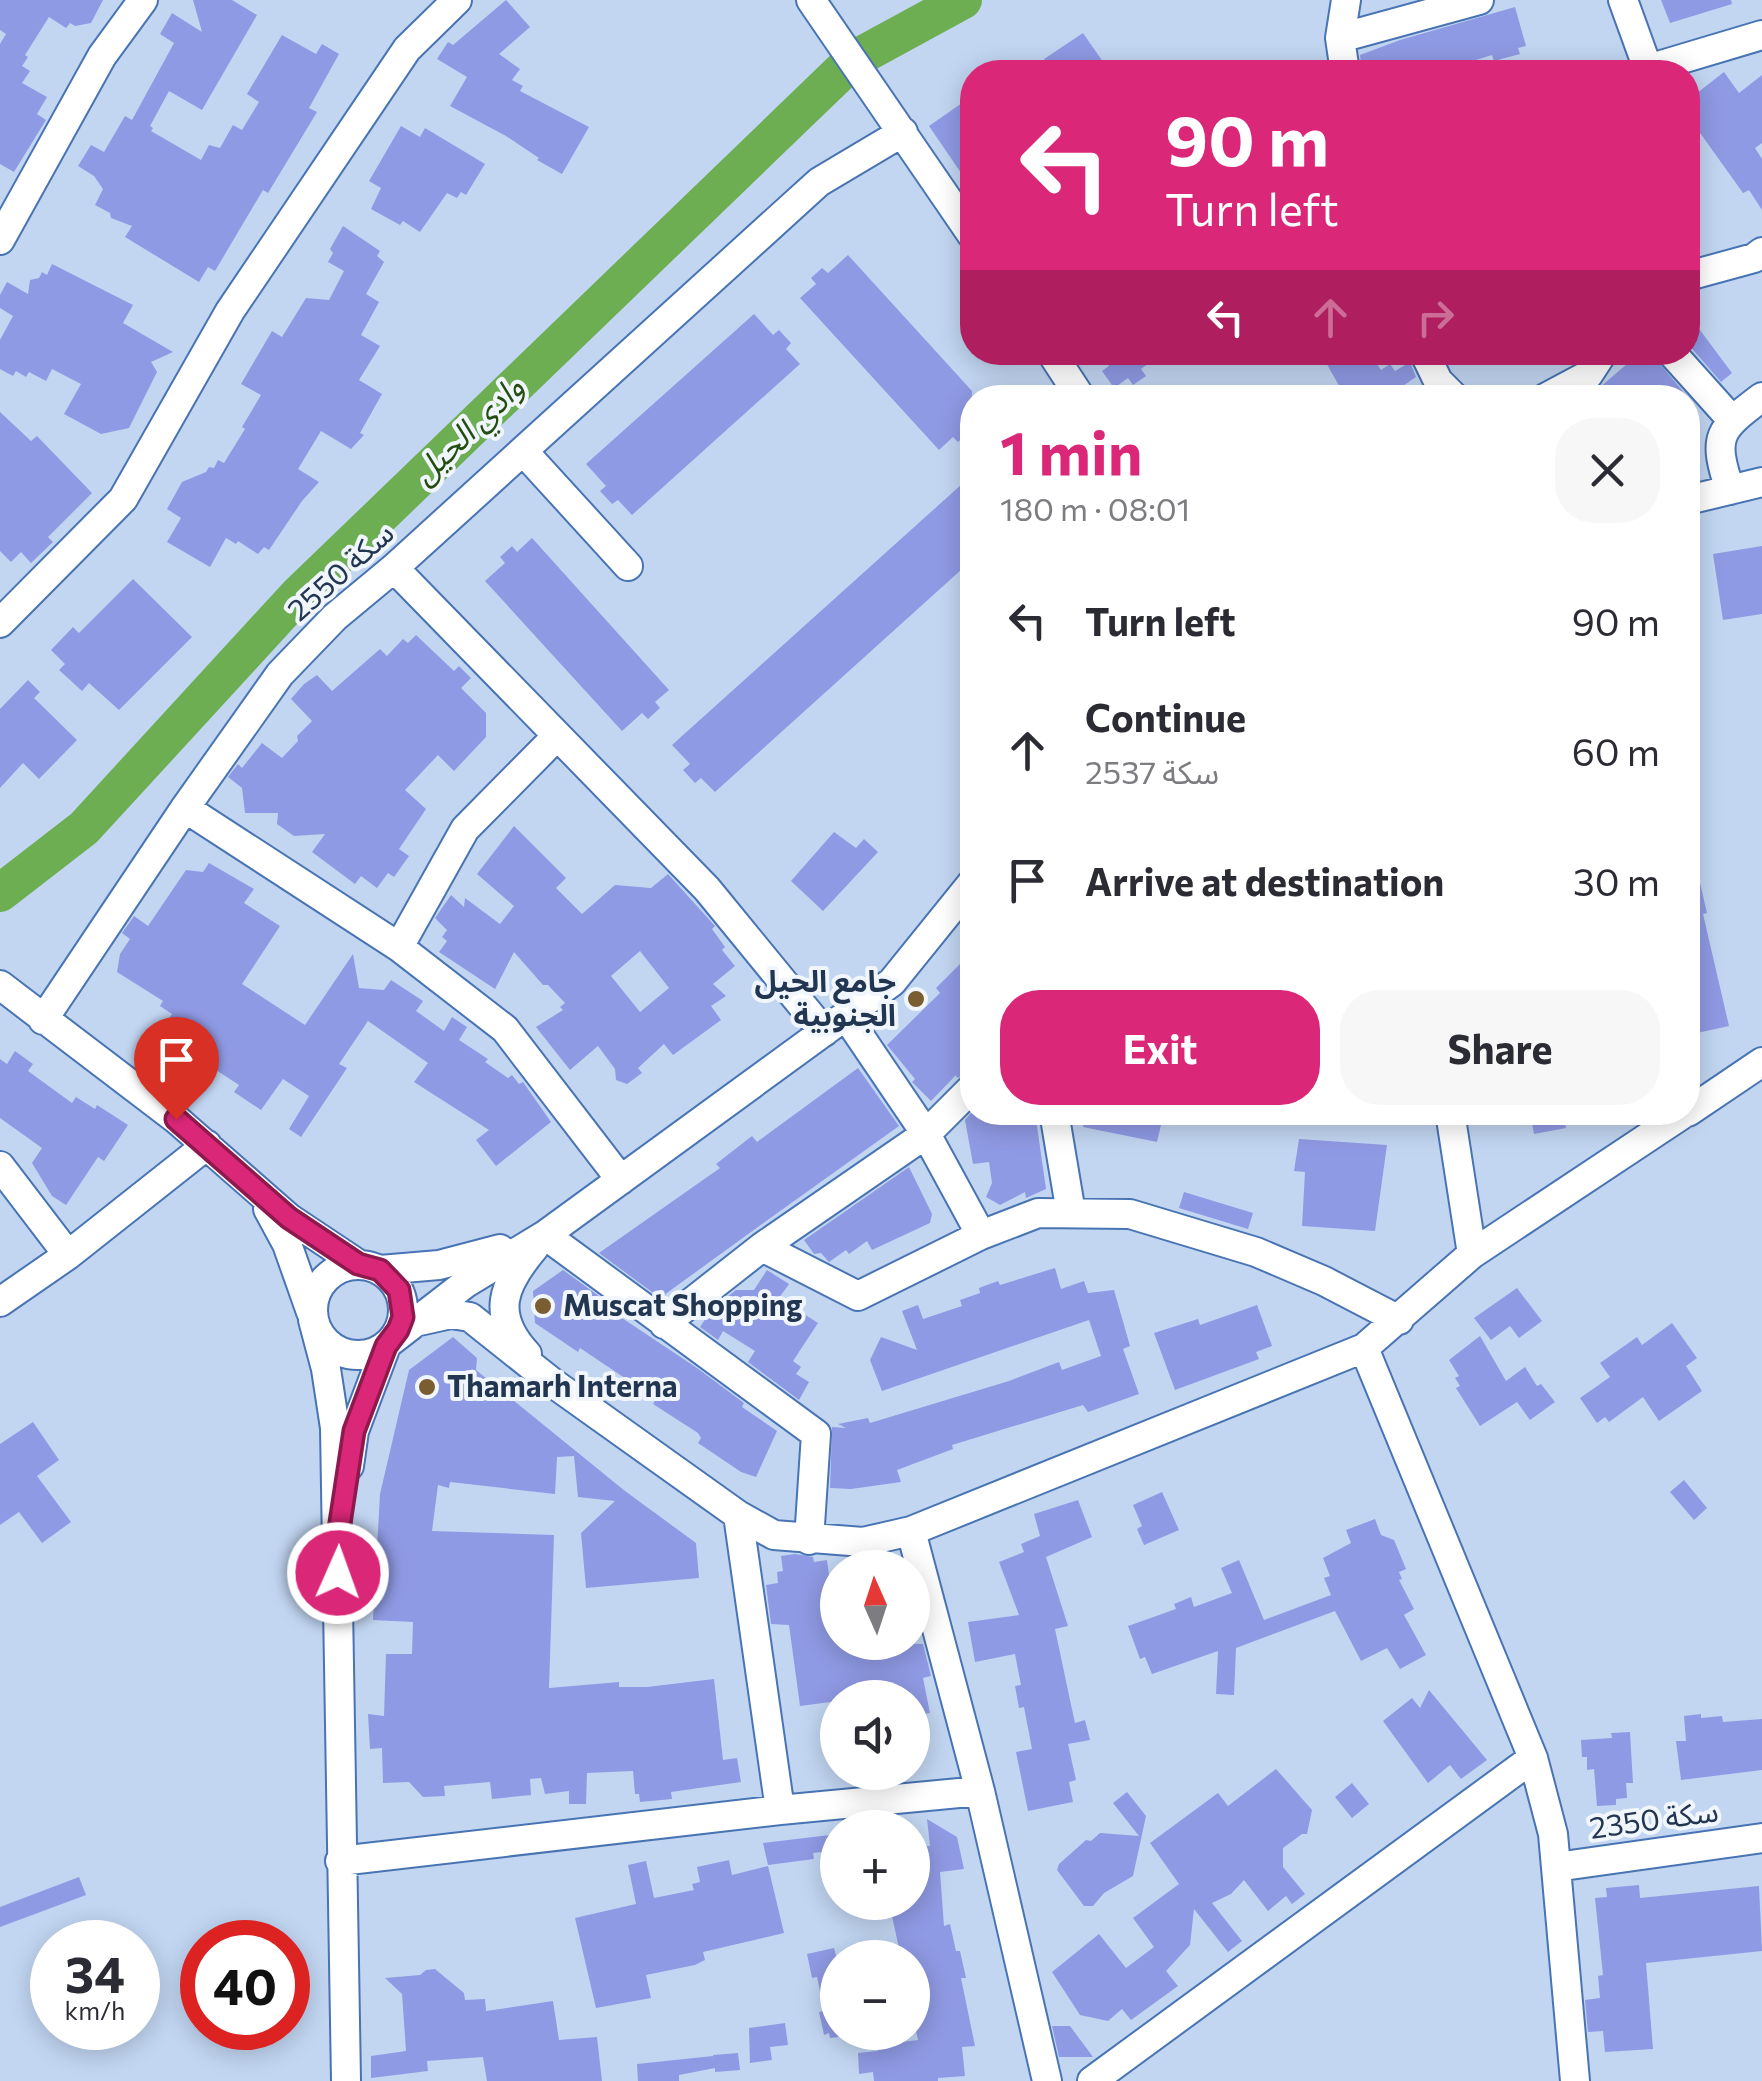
<!DOCTYPE html>
<meta charset="utf-8">
<style>
body{margin:0;font-family:Commissioner,"Noto Sans Arabic",sans-serif;background:#f7f7f7;color:#2b2b33;height:100vh;display:flex;flex-direction:column;font-size:38px;white-space:nowrap}
*{box-sizing:border-box;margin:0}
p{font-size:32px;color:#7c7c81}
.icon{flex:none;width:55px;height:55px;fill:none;stroke:currentColor;stroke-width:2;stroke-linecap:round;stroke-linejoin:round}
.map{position:relative;flex:1;overflow:hidden}
.sheet{position:absolute;left:960px;top:385px;width:740px;height:740px;display:flex;flex-direction:column;background:#fff;border-radius:40px;box-shadow:0 5px 25px #0003}
.sheet>*{flex:none}
.guide{position:absolute;left:960px;top:60px;width:740px;height:305px;border-radius:40px;box-shadow:0 5px 25px #0003;background:#db2777;color:#fff;overflow:hidden}
.needle{width:65px;rotate:357deg}
.tools{position:absolute;left:820px;top:1550px;display:grid;gap:20px}
.tools a{display:grid;place-items:center;width:110px;height:110px;border-radius:50%;background:#fff;box-shadow:0 5px 25px #0003;font-size:50px}
.speed{position:absolute;left:30px;top:1920px;display:flex;gap:20px;font-size:50px;font-weight:700;text-align:center}
.speed>*{display:grid;place-content:center;width:130px;height:130px;border-radius:50%;background:#fff;box-shadow:0 5px 25px #0003;line-height:1}
.speed small{font-size:25px;font-weight:400}
.speed .limit{border:15px solid #d22;background:#fff;color:#111}
.pin{position:absolute;display:grid;place-items:center;width:85px;height:85px;color:#fff;margin:-102px -42px;border-radius:50% 50% 50% 0;rotate:-45deg;box-shadow:0 0 10px #0007}
.pin .icon{rotate:45deg}
.me{position:absolute;width:110px;margin:-55px;rotate:2deg;stroke-linejoin:round;filter:drop-shadow(0 0 8px #0008)}
.turn{display:flex;align-items:center;gap:35px;height:210px;padding:0 40px;font-size:45px}
.turn .icon{width:130px;height:130px;stroke-width:2.5}
.turn b{display:block;font-size:70px;line-height:85px}
.lanes{display:flex;align-items:center;height:95px;padding:0 40px;background:#0003;justify-content:center;gap:50px;direction:ltr}
.lanes .off{opacity:.35}
.round{display:grid;place-items:center;flex:none;width:105px;height:105px;border-radius:40px;background:#f7f7f7}
.summary{display:flex;align-items:center;justify-content:space-between;height:170px;padding:0 40px}
h1{font-size:60px;font-weight:700;line-height:75px;color:#db2777}
.cta{display:flex;gap:20px;margin-top:auto;padding:20px 40px}
.cta a{flex:1;height:115px;border-radius:40px;background:#db2777;color:#fff;font-size:40px;font-weight:700;line-height:115px;text-align:center}
.cta a+a{background:#f7f7f7;color:#2b2b33}
ul{padding:0;list-style:none}
li{display:flex;align-items:center;gap:30px;height:130px;padding:0 40px}
li div{flex:1}
li b{display:block;font-size:38px}
li em{font-style:normal}
.map>svg:first-child{display:block}
</style>
<div class="map">
<svg width="1762" height="2081" viewBox="0 0 1762 2081">
<rect width="100%" height="100%" fill="#c2d6f2"/>
<g fill="none" stroke-linecap="round" stroke-linejoin="round">
<path stroke="#6dae52" stroke-width="38" d="M0,893L84,828L297,596L853,60L963,0"/>
</g>
<path fill="#8f9ae4" fill-rule="evenodd" d="M0,0H103L91,23L75,26L70,23L66,28L49,17L25,55L28,57L22,66L30,71L22,83L47,97L37,114L46,120L14,172L0,164V44L6,34L0,30Z
M193,0H232L257,15L202,110L169,91L150,126L153,128L151,131L201,160L209,145L220,148L233,125L242,130L259,102L247,94L282,35L316,54L322,44L339,54L309,108L317,112L268,193L263,190L215,271L208,267L199,282L125,237L132,226L111,218L110,213L95,205L103,189L94,176L78,166L91,145L104,152L125,116L132,120L174,43L160,34L172,13L202,32Z
M506,0L530,27L499,54L520,69L512,80L523,86L520,91L589,127L562,174L537,160L539,158L506,136L450,106L467,77L437,59L448,42L453,45Z
M1661,0H1731L1732,4L1670,23Z
M1515,7L1526,46L1518,48L1520,54L1494,61L1492,55L1444,70L1445,72H1362L1360,55L1400,40Z
M1083,33L1110,72H1054L1044,59Z
M1724,72L1739,93L1762,75V143L1755,148L1762,159V210L1749,190L1743,193L1688,116V100Z
M972,96V189L929,126Z
M401,126L420,137L425,128L485,164L466,195L461,192L457,198L447,193L420,232L403,221L400,225L371,209L381,188L369,181Z
M343,226L380,251L377,256L384,262L366,294L379,302L361,335L380,346L359,380L382,394L360,433L364,435L351,449L321,431L298,469L319,482L302,501L269,550L264,547L258,554L238,541L236,544L226,538L210,567L167,542L181,518L167,509L182,482L206,472L209,467L214,468L218,460L224,463L245,429L242,427L261,395L241,384L272,331L282,337L306,298L329,300L344,271L328,262L333,253L330,249Z
M848,255L972,391V419L965,426L970,431L958,442L953,437L939,450L800,298L816,284L811,278L822,268L828,273Z
M52,264L133,305L123,323L173,352L151,362L157,372L129,428L101,434L64,414L81,384L52,369L46,381L29,372L26,377L16,371L13,376L0,369V340L13,316L0,308V295L7,282L28,294L30,280L39,278L42,272L47,275Z
M754,314L773,335L779,330L791,343L786,349L800,364L632,515L618,500L612,504L600,491L606,486L586,464Z
M1688,314L1732,373L1721,382L1688,344Z
M1099,352H1164L1141,369L1146,376L1133,385L1128,378L1114,388L1102,371L1109,366Z
M1320,352H1369L1381,370L1390,364L1395,371L1410,362L1416,377L1385,398H1346Z
M1640,353L1647,362L1654,357L1693,403L1689,406L1688,398H1683L1678,391L1669,398H1587Z
M0,412L31,441L37,436L92,493L48,537L53,542L31,563L21,552L11,562L0,551Z
M972,475V560L715,792L701,778L695,783L683,770L690,764L672,745Z
M532,538L669,690L655,702L660,708L648,719L642,713L622,731L485,581L505,563L500,557L512,546L517,552Z
M1762,546V614L1723,620L1713,554Z
M133,579L192,637L119,710L89,683L82,691L59,670L65,664L51,650L73,627L79,633Z
M416,635L454,671L459,666L471,678L461,688L486,713V737L454,771L438,755L405,790L426,809L399,849L409,856L394,877L388,873L377,888L361,876L355,884L312,852L325,834L294,836L277,824L278,813H245L242,788L228,777L238,764L242,768L262,743L282,758L298,741L297,736L312,721L291,699L304,684L317,675L332,691L380,649L387,656L403,639L408,643Z
M28,680L40,692L34,698L77,740L39,779L23,763L0,788V709Z
M514,826L566,878L556,888L582,914L615,885L651,888L668,874L715,926L712,929L725,947L722,950L735,966L713,984L726,996L711,1006L721,1020L673,1055L664,1044L638,1068L642,1073L627,1084L616,1080L615,1069L598,1046L570,1070L536,1027L563,1010L560,1007L565,1003L548,985H543L514,952L495,989L439,952L447,941L442,937L447,930L435,918L451,895L464,907L465,898L500,924L514,906L477,874ZM640,951L669,988L640,1012L611,976Z
M834,832L856,848L864,839L878,852L823,911L791,881Z
M1694,857L1707,913L1703,914L1729,1026L1688,1035V858Z
M209,863L254,889L244,903L280,926L242,984L305,1025L353,954L359,988L384,990L391,980L423,1001L416,1011L444,1031L452,1017L467,1027L459,1040L488,1059L485,1062L508,1078L512,1075L519,1084L523,1082L551,1122L496,1166L476,1140L489,1130L414,1082L428,1063L368,1021L339,1064L347,1068L301,1137L289,1129L309,1096L283,1079L261,1110L234,1092L239,1085L196,1057L192,1063L156,1038L172,1014L160,1006L163,1001L117,972L120,954L130,939L122,933L134,916L148,926L186,870L203,872Z
M972,952V1071L957,1078L956,1075L931,1101L912,1082L915,1079L887,1045L940,993L936,988Z
M15,1051L33,1064L28,1071L72,1103L76,1097L95,1109L97,1105L128,1125L104,1161L98,1157L66,1205L52,1196L32,1163L42,1148L0,1118V1059L7,1064Z
M858,1068L899,1126L762,1224L660,1298L599,1253L720,1168L716,1164L752,1136L757,1142Z
M972,1112H1035L1046,1189L1026,1198L1025,1192L1000,1205L986,1197L992,1183L989,1162L973,1164L965,1120Z
M1086,1112H1164L1157,1142L1083,1127Z
M1530,1112H1563L1566,1128L1534,1134Z
M1299,1139L1387,1145L1375,1231L1302,1226L1305,1172L1294,1171Z
M909,1167L932,1214L930,1223L872,1250L867,1241L849,1254L846,1250L829,1262L821,1253L814,1254L804,1240Z
M1184,1192L1253,1213L1248,1229L1179,1208Z
M1055,1268L1061,1289L1084,1281L1088,1293L1114,1290L1130,1346L1123,1349L1139,1394L1088,1412L1083,1405L952,1445L953,1449L897,1470L901,1482L851,1489L830,1488L832,1427L846,1428L838,1424L868,1418L870,1423L1009,1381L1059,1362L1062,1370L1101,1356L1089,1320L882,1391L870,1360L881,1337L917,1350L902,1311L918,1305L923,1319L962,1306L960,1300L980,1293L979,1288L998,1281L1000,1285Z
M563,1270L610,1304L607,1308L697,1368L744,1403L742,1407L777,1431L756,1477L741,1472L698,1443L701,1438L698,1433L653,1404L656,1399L580,1348L578,1352L535,1323L533,1291Z
M767,1270L789,1284L779,1298L818,1323L793,1361L801,1367L796,1374L809,1382L799,1400L748,1362L755,1351L723,1331L718,1340L700,1327L712,1309L736,1290H754Z
M1517,1288L1542,1321L1519,1338L1510,1326L1491,1340L1474,1318Z
M1257,1305L1272,1346L1256,1352L1259,1359L1175,1390L1154,1333L1198,1319L1200,1325Z
M1672,1323L1697,1358L1686,1366L1702,1391L1659,1421L1643,1397L1609,1422L1605,1417L1597,1423L1580,1398L1610,1377L1600,1363L1637,1337L1642,1345Z
M1480,1336L1506,1381L1525,1367L1537,1386L1541,1384L1555,1402L1530,1420L1517,1402L1480,1426L1456,1388L1460,1386L1455,1378L1459,1376L1449,1360Z
M453,1337L477,1358L476,1370L625,1491L696,1543L699,1578L586,1588L581,1533L615,1501L578,1497L574,1456L557,1457L555,1494L450,1482L449,1488L438,1485L432,1531L554,1535L549,1688L619,1682V1687H647L714,1679L723,1760L737,1758L741,1782L671,1792L672,1799L640,1802L639,1794H635L633,1771L587,1773L586,1804H569V1791L545,1794L541,1778L530,1779L531,1795L492,1799L490,1782L444,1786L445,1796L423,1797L409,1782L383,1783L382,1748L370,1749L368,1714L384,1716L386,1654H412L413,1622L373,1620L380,1494L409,1370Z
M33,1422L59,1460L37,1476L71,1522L42,1543L19,1512L0,1525V1444Z
M1684,1480L1707,1508L1694,1520L1670,1492Z
M1162,1492L1179,1530L1144,1545L1137,1529L1142,1526L1133,1505Z
M1078,1500L1092,1537L1046,1557L1068,1626L1055,1629L1070,1700L1075,1723L1085,1720L1090,1740L1068,1744L1076,1780L1069,1782L1073,1802L1028,1811L1016,1752L1032,1749L1024,1707L1019,1708L1015,1686L1021,1685L1015,1654L975,1662L968,1622L1019,1615L999,1562L1024,1552L1021,1544L1040,1536L1034,1514Z
M1375,1519L1381,1535L1394,1540L1406,1569L1399,1572L1402,1579L1399,1580L1414,1609L1404,1615L1426,1655L1400,1669L1387,1648L1361,1661L1335,1611L1236,1648L1234,1695L1216,1694L1218,1651L1152,1674L1145,1657L1140,1659L1128,1626L1176,1609L1174,1604L1191,1597L1194,1607L1232,1593L1221,1568L1239,1560L1264,1620L1331,1595L1324,1578L1330,1576L1323,1558L1351,1543L1346,1530Z
M795,1554L813,1557L814,1562L827,1560L838,1642L923,1644L931,1676L923,1678L930,1713L912,1716V1698H838V1701L800,1706L789,1625L771,1624L766,1585L778,1583L777,1572L783,1571L781,1556Z
M1429,1690L1487,1760L1461,1779L1450,1765L1428,1783L1383,1721L1412,1698L1420,1708Z
M1701,1714V1718L1722,1716L1723,1722L1762,1719V1770L1681,1780L1676,1741H1686L1684,1716Z
M1630,1732L1633,1783H1626L1627,1798L1616,1799V1805L1597,1806L1594,1769L1587,1770V1757H1582L1581,1740L1612,1738L1611,1733Z
M1276,1769L1312,1810L1307,1834H1302L1283,1848V1867L1305,1894L1292,1904L1286,1896L1268,1911L1244,1880L1231,1894L1212,1903L1242,1941L1228,1952L1194,1909L1190,1945L1166,1971L1178,1986L1131,2020L1122,2009L1108,2021L1080,2015L1052,1972L1099,1934L1126,1968L1154,1947L1133,1918L1179,1884L1150,1843L1218,1793L1228,1806Z
M1352,1783L1369,1804L1352,1818L1335,1797Z
M1127,1792L1146,1816L1133,1876L1104,1893L1093,1906H1084L1057,1870L1059,1864L1086,1840L1091,1841L1100,1833L1139,1836L1113,1803Z
M927,1819L957,1837L964,1869L940,1872L944,1926L950,1924L956,1951H960L966,1978H961L975,2046L962,2047L965,2076L938,2078V2081H874L873,2072L859,2074L858,2053L878,2051L877,2045L918,2040L912,2012V1958H901L889,1902H912V1847L930,1846Z
M838,1834V1850L813,1853L814,1859L768,1865L763,1843Z
M729,1860L732,1875L768,1866L784,1933L703,1952L705,1960L695,1965L646,1975L651,1998L596,2008L575,1918L636,1904L628,1865L646,1861L654,1898L694,1890L692,1884L700,1882L697,1867Z
M79,1877L86,1895L0,1927V1907Z
M1639,1885L1640,1898L1759,1886L1762,1951L1646,1963L1653,2049L1605,2052L1603,2031L1588,2032L1585,2000L1600,1998L1598,1976L1603,1975L1595,1898L1607,1897L1606,1888Z
M834,1948L838,1962V2037L830,2038L829,2033L824,2035L819,2012L824,2011L817,1977L812,1978L807,1954Z
M435,1969L464,1993L465,2000L485,1999L486,2011L553,2001L559,2040L597,2037L602,2081H487L483,2057L427,2061L428,2071L371,2078V2056L406,2051L402,1994L385,1978L420,1975L426,1970Z
M785,2023L788,2045L770,2047L772,2060L750,2063L749,2028Z
M1052,2026H1070L1093,2057H1059Z
M738,2053L740,2070L715,2072V2068L679,2075V2081H638L637,2064L713,2056L714,2064L713,2055Z"/>
<g fill="none" stroke-linecap="round" stroke-linejoin="round">
<g stroke="#4874b3" stroke-width="32">
<path id="minor" d="M811,0L972,235
M1623,0L1648,69
M1340,38L1479,0
M1345,72L1340,38L1346,0
M1638,72L1762,35
M0,240L102,56L143,0
M1688,276L1754,258L1762,252
M1051,352L1081,398
M1424,352L1438,381L1455,398
M1671,352L1732,420
M1545,398L1588,375L1603,352
M523,451L628,566
M1730,490C1712,436 1718,430 1762,397
M1688,500L1762,482
M394,568L707,889L824,1032
M0,623L123,499L230,311L407,49L457,0
M185,808L399,947L505,1029L621,1180
M399,947L465,829L557,736
M0,985L176,1119L289,1218L358,1264
M846,1016L926,1134L981,1235
M43,1020L185,808L280,674L335,617L394,568L819,182L903,132
M1054,1112L1071,1213
M1450,1112L1472,1254
M1688,1112L1762,1062
M0,1166L68,1255
M268,1209L287,1244L311,1312
M545,1235L816,1434L809,1540
M762,1247L858,1296L981,1235L1038,1213L1130,1214L1256,1252L1324,1281L1399,1320
M313 1310a45 45 0 1 1 90 0a45 45 0 1 1-90 0Z
M380,1270L439,1265L500,1249
M0,1302L68,1255L207,1145
M313,1320L326,1369L335,1428L346,2081
M415,1322L451,1314L470,1317L553,1383L738,1515L774,1535L863,1542L911,1531L1364,1348L1472,1254L1686,1112
M664,1324L762,1247L926,1134L972,1088
M391,1341L466,1283L545,1235L892,982L972,883
M1364,1348L1533,1758L1553,1834L1575,2081
M527,1354C490,1314 503,1285 534,1248
M349,1466L354,1431L386,1346
M738,1515L780,1810
M911,1531L980,1791L1047,2081
M340,1861L780,1810L980,1791
M1556,1867L1762,1838
M1092,2081L1533,1758"/>
</g>
<use href="#minor" stroke="#fff" stroke-width="28"/>
</g>
<g fill="none" stroke-linecap="round" stroke-linejoin="round">
<g stroke="#8e194d" stroke-width="25">
<path id="route" d="M176,1119L289,1218L358,1264L380,1270L399,1290L403,1317L398,1330L386,1346L354,1431L338,1536V1573"/>
</g>
<use href="#route" stroke="#db2777" stroke-width="18"/>
</g>
<g fill="#7a5d30" stroke="#f1f6fd" stroke-width="4">
<circle cx="916" cy="999" r="10"/>
<circle cx="543" cy="1306" r="10"/>
<circle cx="427" cy="1387" r="10"/>
</g>
<g text-anchor="middle" stroke-width="8" stroke-linejoin="round" paint-order="stroke">
<g font-size="30" fill="#233651" stroke="#f1f6fd">
<text transform="translate(341 572) rotate(-42)" y="10">سكة 2550</text>
<text transform="translate(1654 1820) rotate(-8)" y="10">سكة 2350</text>
</g>
<g font-size="30" font-weight="bold" fill="#233651" stroke="#f1f6fd" text-anchor="start">
<text x="896" y="992" text-anchor="end">جامع الحيل<tspan x="896" dy="34">الجنوبية</tspan></text>
<text x="563" y="1316">Muscat Shopping</text>
<text x="447" y="1397">Thamarh Interna</text>
</g>
<g font-size="32" font-style="italic" fill="#244e0f" stroke="#f1f6fd">
<text transform="translate(468 430) rotate(-44)" y="11">وادي الحيل</text>
</g>
</g>
</svg>
<div class="tools">
<a><svg class="needle" viewBox="-14 -14 28 28"><path d="M0-13l5 13h-10z" fill="#e53935"/><path d="M0 13l5-13h-10z" fill="#7c7c81"/></svg></a>
<a><svg class="icon" aria-label="sound" viewBox="0 0 24 24"><path d="M4 9h4l5-4v14l-5-4H4zM17 9q2 3 0 6"/></svg></a>
<a>+</a>
<a>−</a>
</div>
<div class="speed"><div>34<small>km/h</small></div><div class="limit">40</div></div>
<div class="pin" style="left:176px;top:1119px;background:#d93025"><svg class="icon" aria-label="arrive" viewBox="0 0 24 24"><path d="M6 21V4h12l-3 4 3 4H6"/></svg></div>
<svg class="me" style="left:338px;top:1573px" viewBox="-20 -20 40 40"><circle r="17" fill="#db2777" stroke="#fff" stroke-width="3"/><path d="M0-11L8 9 0 5-8 9z" fill="#fff"/></svg>
<div class="guide">
<div class="turn"><svg class="icon" aria-label="left" viewBox="0 0 24 24"><path d="M17 20v-9H6M10 6l-5 5 5 5"/></svg><div><b>90 m</b>Turn left</div></div>
<div class="lanes"><svg class="icon" aria-label="left" viewBox="0 0 24 24"><path d="M17 20v-9H6M10 6l-5 5 5 5"/></svg><svg class="icon off" aria-label="ahead" viewBox="0 0 24 24"><path d="M12 20V5M6 11l6-6 6 6"/></svg><svg class="icon off" aria-label="right" viewBox="0 0 24 24"><path d="M7 20v-9h11M14 6l5 5-5 5"/></svg></div>
</div>
<section class="sheet">
<div class="summary"><div><h1>1 min</h1><p>180 m · 08:01</p></div><a class="round"><svg class="icon" aria-label="close" viewBox="0 0 24 24"><path d="M6 6l12 12M18 6L6 18"/></svg></a></div>
<ul>
<li><svg class="icon" aria-label="left" viewBox="0 0 24 24"><path d="M17 20v-9H6M10 6l-5 5 5 5"/></svg><div><b>Turn left</b></div><em>90 m</em></li>
<li><svg class="icon" aria-label="ahead" viewBox="0 0 24 24"><path d="M12 20V5M6 11l6-6 6 6"/></svg><div><b>Continue</b><p>سكة 2537</p></div><em>60 m</em></li>
<li><svg class="icon" aria-label="arrive" viewBox="0 0 24 24"><path d="M6 21V4h12l-3 4 3 4H6"/></svg><div><b>Arrive at destination</b></div><em>30 m</em></li>
</ul>
<div class="cta"><a>Exit</a><a>Share</a></div>
</section>
</div>
